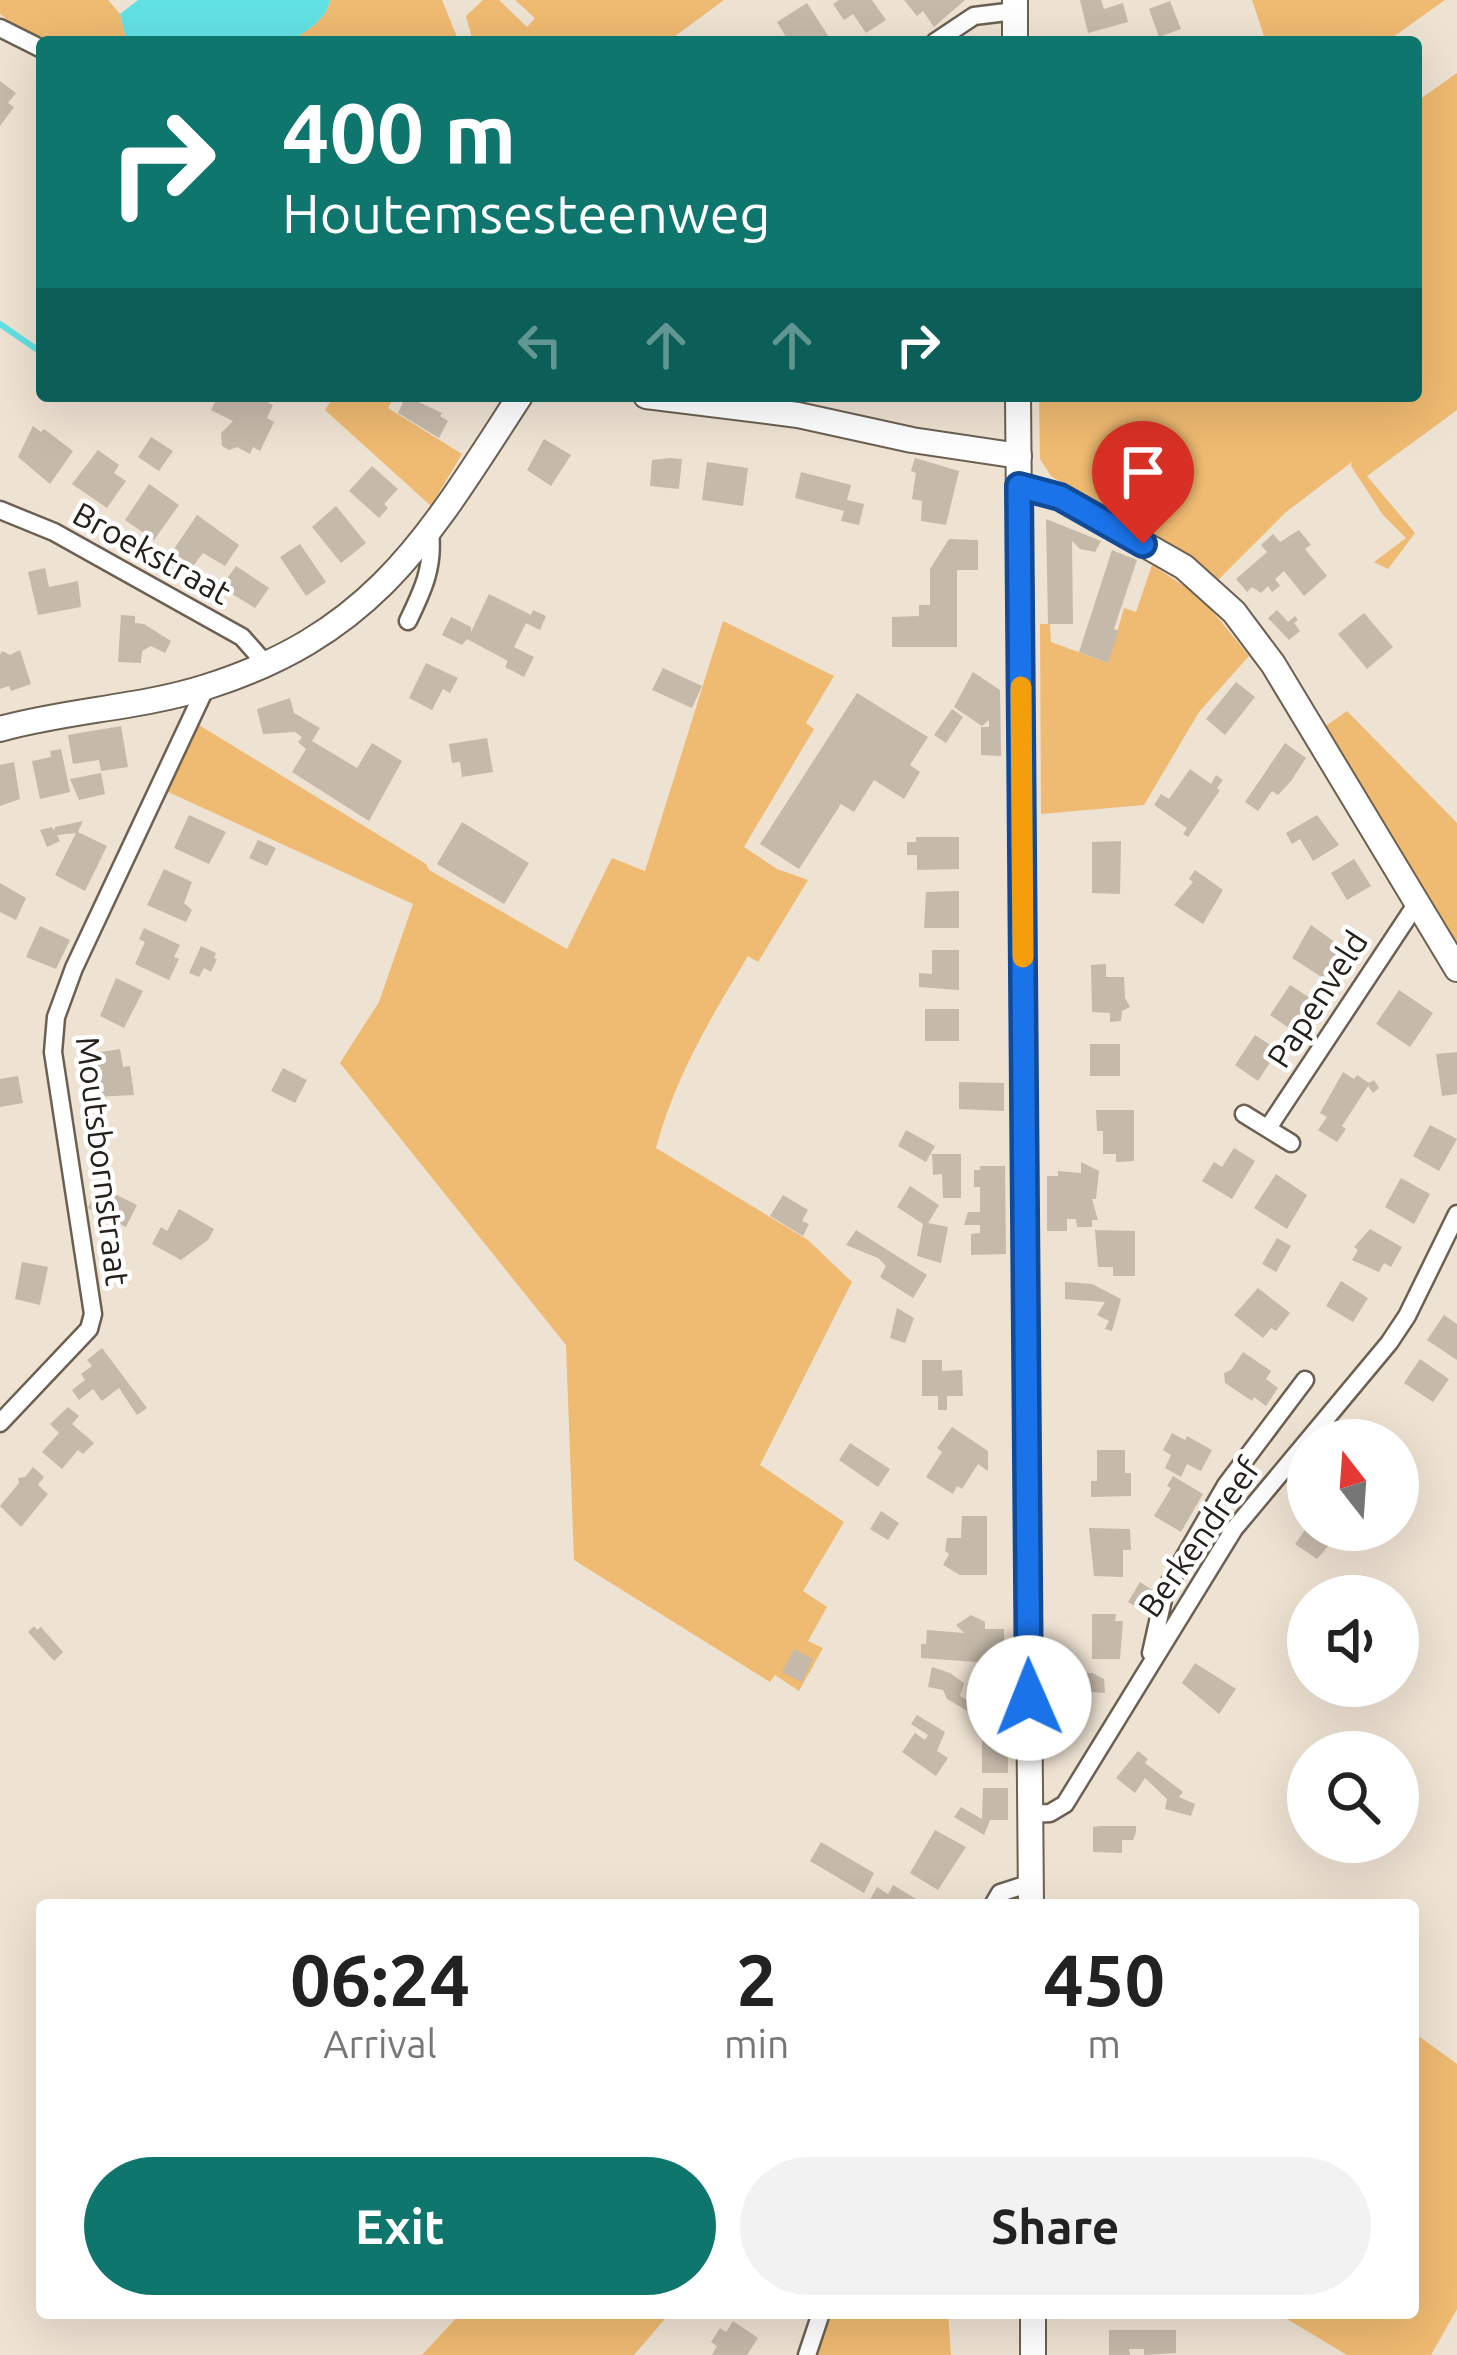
<!DOCTYPE html>
<style>
body{margin:0;font-family:Ubuntu,sans-serif;background:#f2f2f2;color:#222;height:100vh;display:flex;flex-direction:column;font-size:45px;white-space:nowrap}
*{box-sizing:border-box;margin:0}
p{font-size:39px;color:#767676}
.icon{flex:none;width:66px;height:66px;fill:none;stroke:currentColor;stroke-width:2;stroke-linecap:round;stroke-linejoin:round}
.map{position:relative;flex:1;overflow:hidden}
.side{position:absolute;left:36px;top:1899px;width:1383px;height:420px;display:flex;flex-direction:column;background:#fff;border-radius:12px;box-shadow:0 12px 48px #0002}
.side>*{flex:none}
.hud{position:absolute;left:36px;top:36px;width:1386px;height:366px;border-radius:12px;box-shadow:0 12px 48px #0002;background:#0f766e;color:#fff;overflow:hidden}
.needle{width:78px;rotate:343deg}
.fabs{position:absolute;left:1287px;top:1419px;display:grid;gap:24px}
.fabs a{display:grid;place-items:center;width:132px;height:132px;border-radius:50%;background:#fff;box-shadow:0 12px 48px #0002;font-size:60px}
.pin{position:absolute;display:grid;place-items:center;width:102px;height:102px;color:#fff;margin:-123px -51px;border-radius:50% 50% 50% 0;rotate:-45deg;box-shadow:0 0 12px #0007}
.pin .icon{rotate:45deg}
.me{position:absolute;width:132px;margin:-66px;rotate:359deg;stroke-linejoin:round;filter:drop-shadow(0 0 9px #0008)}
.turn{display:flex;align-items:center;gap:42px;height:252px;padding:0 48px;font-size:54px}
.turn .icon{width:156px;height:156px;stroke-width:2.5}
.turn b{display:block;font-size:84px;line-height:102px}
.lanes{display:flex;align-items:center;height:114px;padding:0 48px;background:#0003;justify-content:center;gap:60px;direction:ltr}
.lanes .off{opacity:.35}
.eta{display:flex;justify-content:space-evenly;align-items:center;height:204px;text-align:center}
.eta b{font-size:72px;font-weight:700;line-height:84px}
.cta{display:flex;gap:24px;margin-top:auto;padding:24px 48px}
.cta a{flex:1;height:138px;border-radius:72px;background:#0f766e;color:#fff;font-size:48px;font-weight:700;line-height:138px;text-align:center}
.cta a+a{background:#f2f2f2;color:#222}
.map>svg:first-child{display:block}
</style>
<div class="map">
<svg width="1457" height="2355" viewBox="0 0 1457 2355">
<rect width="100%" height="100%" fill="#eee2d2"/>
<path fill="#efba71" d="M0,0H108L120,14L127,42C76,42 43,48 0,14Z
M330,0H442L459,42H288C304,33 327,20 330,0Z
M483,0H499L527,27L535,18L515,0H724L667,42H473L466,16Z
M1252,0H1445L1386,42H1266Z
M1457,73V410L1367,476L1415,533L1388,569L1374,562L1406,538L1383,515L1351,466L1352,462L1286,512L1217,581L1187,558L1051,476L1040,459L1039,396H1416V102Z
M334,396H395L388,408L462,454L431,506L325,410Z
M1152,565L1201,597L1249,656L1199,712L1144,805L1041,814L1040,624H1050L1051,642L1108,663L1124,608L1136,612Z
M723,621L834,676L806,723L814,729L744,847L777,869L808,880L758,962L748,956C710,1019 675,1077 656,1148L808,1240L852,1282L760,1465L844,1522L803,1591L827,1607L808,1641L823,1648L799,1691L775,1675L770,1682L574,1560L566,1345L340,1063L379,1002L413,904L166,791L199,725L426,864L429,870L567,949L612,858L645,871Z
M1347,711L1457,823V946L1324,727Z
M1413,2032L1457,2064V2309L1431,2355H1347L1277,2313H1413Z
M461,2313H670L634,2355H422Z
M831,2313H948L951,2355H815Z"/>
<path fill="#62e1e3" d="M138,0H330C327,20 304,33 288,42H127L120,14Z"/>
<g fill="none" stroke-linecap="round" stroke-linejoin="round">
<path stroke="#62e1e3" stroke-width="6" d="M0,324L42,353"/>
</g>
<path fill="#c5b9a9" d="M839,0H872L886,20L866,33L853,14L844,20L833,4Z
M904,0H965L934,27L923,11L917,16Z
M1080,0H1101L1104,9L1123,3L1128,22L1088,33Z
M1170,1L1181,29L1159,37L1149,9Z
M807,3L832,42H789L777,22Z
M0,81L16,93L8,103L14,107L0,126Z
M218,396H256L273,405L267,418L274,422L260,451L253,447L250,454L237,447L229,450L222,446L221,433L233,421L211,410Z
M406,396L442,413L440,416L448,421L439,438L398,413Z
M33,426L41,432L44,429L73,451L50,484L18,457Z
M151,437L173,451L159,471L138,457Z
M544,439L571,455L551,486L527,470Z
M98,450L119,465L114,473L126,481L107,508L72,484Z
M671,458L682,459L679,489L650,486L652,460Z
M915,458L959,471L946,525L921,521L922,501L912,499L916,473L911,471Z
M707,462L748,468L743,506L702,500Z
M372,466L398,489L384,504L388,508L379,518L349,491Z
M801,472L851,485L847,500L864,504L859,525L841,521L844,511L795,498Z
M149,484L179,505L154,540L125,520Z
M336,506L366,543L341,563L312,527Z
M197,515L239,545L225,566L203,553L193,566L172,552Z
M1046,519L1101,541L1095,552L1080,549L1072,541L1073,624H1048Z
M1299,530L1311,545L1305,549L1327,576L1304,596L1284,571L1275,579L1280,586L1272,592L1268,586L1261,593L1252,587L1247,592L1236,579L1267,552L1261,545L1273,534L1280,542Z
M949,539L978,540V570H957V647H892V617L919,616V605H930V569Z
M300,544L326,582L306,596L280,557Z
M1112,550L1137,560L1114,629L1119,631L1108,663L1079,652Z
M236,566L269,588L255,608L221,587Z
M45,568L49,587L78,581L81,607L38,615L28,572Z
M489,594L531,615L533,610L546,616L540,630L526,623L514,647L534,657L524,677L505,667L508,661L467,639L462,645L442,635L451,617L471,627V632Z
M1277,610L1288,622L1295,616L1298,620L1294,623L1300,631L1289,640L1268,618Z
M1364,613L1393,647L1367,669L1338,634Z
M121,615L135,616V623L144,624L171,641L165,653L151,646L142,651L141,663L118,662Z
M20,650L31,684L11,691L9,686L0,689V655L2,651L10,655Z
M426,663L458,678L450,693L443,689L432,710L409,698Z
M663,668L702,686L692,708L652,690Z
M973,672L1000,690L1001,756L981,755V727H989V720L982,726L954,707Z
M1236,682L1255,697L1225,735L1206,719Z
M857,693L928,737L910,765L920,772L904,799L874,780L854,812L841,804L799,869L760,844Z
M290,698L294,713L320,728L312,741L357,768L372,743L402,761L369,821L292,772L306,749L298,742L302,737L295,732L263,734L257,709Z
M952,709L963,717L946,743L934,735Z
M121,726L128,767L101,771L99,760L73,764L68,735Z
M487,738L493,772L462,777L460,762L452,763L449,744Z
M1285,743L1306,758L1291,781L1278,795L1272,791L1258,811L1245,802Z
M61,749L70,792L40,799L32,761L51,757L50,751Z
M14,762L20,799L0,806V765Z
M1190,769L1211,784L1216,775L1223,780L1217,788L1220,790L1188,837L1183,834L1187,828L1154,805L1161,794L1169,799Z
M101,773L105,794L79,800L70,779Z
M189,815L226,832L209,864L174,848Z
M1317,815L1339,845L1313,861L1300,839L1292,844L1286,833Z
M83,821L78,832L107,846L85,891L55,875L76,833L57,835L60,841L47,847L40,830L52,827L54,831L55,827Z
M462,822L529,863L504,904L437,864Z
M916,837H959V869L917,870V855H907V842H916Z
M258,840L276,848L267,866L249,858Z
M1121,841L1120,894L1092,893V842Z
M1354,859L1371,886L1347,900L1331,873Z
M164,869L192,882L184,903L192,910L186,922L147,905Z
M1195,870L1223,890L1203,924L1174,905L1193,882L1189,879Z
M0,883L26,898L16,920L0,912Z
M959,891V928H924L926,892Z
M1311,925L1346,950L1326,980L1292,958Z
M40,926L70,940L56,969L26,957Z
M144,928L180,945L174,957L179,959L169,980L135,964L145,942L139,939Z
M201,946L216,953L214,958L217,959L211,972L204,968L199,977L189,973Z
M932,950H959V990L919,987V973L932,974Z
M1106,964V977H1124L1125,998L1130,1007L1122,1011L1121,1021L1110,1022V1013L1092,1012L1091,965Z
M116,978L143,991L124,1028L100,1016Z
M1290,985L1310,998L1292,1030L1270,1015Z
M1399,990L1433,1013L1410,1047L1376,1024Z
M925,1009H959V1041H925Z
M1255,1035L1278,1050L1258,1081L1235,1065Z
M1090,1044H1120V1076H1090Z
M120,1049L123,1067L130,1066L134,1095L95,1097L88,1054Z
M1457,1052V1094L1442,1096L1436,1054Z
M283,1068L307,1080L295,1103L271,1091Z
M1343,1072L1354,1079L1357,1075L1369,1083L1374,1080L1379,1088L1373,1093L1368,1086L1342,1126L1346,1129L1337,1142L1318,1130L1327,1117L1320,1113Z
M18,1076L23,1103L0,1107V1079Z
M959,1082L1004,1083V1111L959,1109Z
M1096,1110H1134V1161L1116,1162V1154H1103V1131H1097Z
M1430,1125L1457,1139L1439,1171L1413,1156Z
M906,1130L935,1146L926,1162L898,1146Z
M1234,1148L1255,1161L1232,1199L1202,1181L1214,1162L1222,1167Z
M932,1154H961V1198H943L942,1174L933,1175Z
M1081,1162L1099,1171L1096,1199H1092L1098,1220H1092V1227H1077L1076,1219H1067V1231H1047V1176H1058V1171L1081,1173Z
M980,1166H1005L1006,1254L971,1255V1234L980,1233V1225H964L968,1212H980V1187H974V1170H980Z
M1276,1174L1307,1195L1287,1229L1254,1208Z
M1401,1178L1430,1194L1414,1224L1385,1207Z
M99,1186L137,1205L126,1227L88,1208Z
M910,1186L939,1205L928,1223L948,1227L941,1263L917,1256L923,1224L897,1207Z
M783,1195L808,1210L802,1221L809,1224L803,1236L770,1216Z
M179,1209L214,1229L208,1240L181,1260L152,1244L161,1227L167,1231Z
M1370,1229L1402,1247L1391,1267L1384,1263L1379,1272L1352,1260L1358,1250L1354,1247Z
M856,1230L927,1275L913,1298L880,1277L886,1266L878,1258L846,1245Z
M1095,1230L1135,1231V1276H1113V1267H1098Z
M1277,1238L1291,1246L1276,1272L1262,1264Z
M22,1262L48,1267L40,1305L15,1299Z
M1341,1281L1368,1298L1353,1322L1326,1306Z
M1065,1282L1092,1284L1121,1299L1112,1331L1105,1329L1109,1321L1097,1315L1105,1302L1065,1299Z
M1258,1288L1290,1313L1276,1331L1271,1328L1263,1338L1234,1315Z
M897,1308L914,1318L905,1343L890,1338Z
M1444,1315L1457,1324V1360L1427,1340Z
M102,1348L147,1408L137,1415L119,1388L102,1401L93,1389L79,1400L72,1390L85,1380L81,1374L92,1366L87,1360Z
M1243,1352L1271,1371L1266,1379L1278,1388L1266,1406L1254,1397L1252,1401L1225,1383L1224,1373L1231,1370Z
M1420,1359L1449,1379L1433,1402L1404,1383Z
M922,1360H942V1371L962,1370L963,1396H947V1410H938V1396H922Z
M68,1407L79,1416L72,1424L94,1443L83,1454L78,1450L62,1469L42,1452L59,1433L50,1424Z
M952,1427L988,1451V1471L978,1464L962,1489L957,1486L953,1494L926,1477L942,1452L937,1448Z
M1172,1433L1185,1440L1187,1436L1212,1450L1201,1471L1187,1464L1181,1477L1165,1468L1171,1455L1163,1450Z
M850,1443L890,1469L878,1487L839,1460Z
M1097,1450H1125V1473H1131V1496L1091,1497V1481H1097Z
M33,1467L44,1477L38,1485L48,1494L21,1527L0,1506L19,1483L18,1478L25,1477Z
M1173,1476L1203,1494L1181,1532L1154,1516L1171,1488L1167,1486Z
M881,1511L899,1523L888,1540L870,1529Z
M962,1516H987V1575H960L943,1565L949,1554L945,1551L947,1538H961Z
M1089,1528L1130,1529L1131,1550H1123V1577L1094,1576Z
M1305,1530H1342L1317,1559L1295,1544Z
M1140,1582L1157,1593L1146,1612L1128,1602Z
M1092,1614H1116L1115,1621H1123L1120,1659H1092Z
M971,1615L985,1622V1629H1004V1664L921,1658V1644H926L927,1630L964,1633L956,1625Z
M34,1626L37,1630L41,1627L63,1652L54,1661L28,1632Z
M794,1649L813,1659L802,1682L782,1672Z
M1195,1663L1236,1689L1219,1714L1182,1683Z
M932,1667L950,1673L964,1683L960,1696L972,1703L975,1698L985,1704L978,1717L947,1699L943,1690L928,1687Z
M1068,1673H1092L1104,1679L1105,1693L1068,1690Z
M917,1715L945,1732L937,1751L948,1758L936,1776L902,1752L915,1733L925,1740L928,1735L911,1724Z
M982,1741L1008,1742V1773H982Z
M1138,1751L1148,1759L1145,1763L1183,1792L1179,1797L1195,1804L1191,1816L1165,1809L1167,1799L1145,1778L1135,1793L1116,1778Z
M983,1788H1008V1820H990L984,1835L954,1817L961,1807L982,1819Z
M1100,1826H1136V1832L1133,1840H1122V1853L1093,1852V1827Z
M935,1830L966,1847L938,1890L910,1873Z
M821,1842L874,1873L864,1893L810,1861Z
M893,1885L926,1905H867L877,1887L888,1894Z
M733,2321L758,2338L747,2355H712L717,2346L711,2342L720,2328L726,2332Z
M1109,2330H1176V2353L1144,2355V2349H1129L1130,2355H1109Z"/>
<g fill="none" stroke-linecap="round" stroke-linejoin="round">
<g stroke="#6b6052" stroke-width="21">
<path id="street" d="M0,28L42,49
M935,42L974,16L1015,11
M0,510L54,532L242,637L265,663
M408,621C423,590 434,567 430,532
M1244,1114L1291,1143
M1268,1128L1417,903
M0,1423L89,1329L93,1314L53,1052L56,1017L74,968L206,687
M1151,1653L1164,1595L1170,1582L1226,1485L1305,1380
M1029,1814L1050,1813L1065,1804L1234,1529L1389,1343L1407,1316L1457,1214
M993,1905L1000,1893L1031,1883
M807,2355L821,2313"/>
</g>
<g stroke="#6b6052" stroke-width="28">
<path id="secondary" d="M646,396L798,415L912,440L1019,456
M1019,486L1061,497L1184,567L1234,612L1273,664L1457,969
M0,729C68,710 140,708 206,687C376,633 429,536 520,396"/>
</g>
<g stroke="#6b6052" stroke-width="28">
<path id="primary" d="M1015,0V42
M1018,396L1031,1905
M1033,2313V2355"/>
</g>
<use href="#street" stroke="#fff" stroke-width="16"/>
<use href="#secondary" stroke="#fff" stroke-width="24"/>
<use href="#primary" stroke="#fff" stroke-width="24"/>
</g>
<g fill="none" stroke-linecap="round" stroke-linejoin="round">
<g stroke="#114b97" stroke-width="30">
<path id="route" d="M1029,1698L1019,486L1060,497L1143,544"/>
</g>
<use href="#route" stroke="#1a73e8" stroke-width="21"/>
<path stroke="#f59e0b" stroke-width="21" d="M1021,687L1023,957"/>
</g>
<g text-anchor="middle" stroke-width="9" stroke-linejoin="round" paint-order="stroke">
<g font-size="33" fill="#24201a" stroke="#fff">
<text transform="translate(152 553) rotate(29)" y="12">Broekstraat</text>
<text transform="translate(1317 999) rotate(-57)" y="12">Papenveld</text>
<text transform="translate(103 1161) rotate(83)" y="12">Moutsbornstraat</text>
<text transform="translate(1199 1537) rotate(-55)" y="12">Berkendreef</text>
</g>
</g>
</svg>
<div class="fabs">
<a><svg class="needle" viewBox="-14 -14 28 28"><path d="M0-13l5 13h-10z" fill="#e53935"/><path d="M0 13l5-13h-10z" fill="#767676"/></svg></a>
<a><svg class="icon" aria-label="sound" viewBox="0 0 24 24"><path d="M4 9h4l5-4v14l-5-4H4zM17 9q2 3 0 6"/></svg></a>
<a><svg class="icon" aria-label="search" viewBox="0 0 24 24"><circle cx="10" cy="10" r="6"/><path d="M15 15l6 6"/></svg></a>
</div>
<div class="pin" style="left:1143px;top:544px;background:#d93025"><svg class="icon" aria-label="arrive" viewBox="0 0 24 24"><path d="M6 21V4h12l-3 4 3 4H6"/></svg></div>
<svg class="me" style="left:1029px;top:1698px" viewBox="-20 -20 40 40"><circle r="19" fill="#fff"/><path d="M0-13L10 11 0 6-10 11z" fill="#1a73e8"/></svg>
<div class="hud">
<div class="turn"><svg class="icon" aria-label="right" viewBox="0 0 24 24"><path d="M7 20v-9h11M14 6l5 5-5 5"/></svg><div><b>400 m</b>Houtemsesteenweg</div></div>
<div class="lanes"><svg class="icon off" aria-label="left" viewBox="0 0 24 24"><path d="M17 20v-9H6M10 6l-5 5 5 5"/></svg><svg class="icon off" aria-label="ahead" viewBox="0 0 24 24"><path d="M12 20V5M6 11l6-6 6 6"/></svg><svg class="icon off" aria-label="ahead" viewBox="0 0 24 24"><path d="M12 20V5M6 11l6-6 6 6"/></svg><svg class="icon" aria-label="right" viewBox="0 0 24 24"><path d="M7 20v-9h11M14 6l5 5-5 5"/></svg></div>
</div>
<section class="side">
<div class="eta">
<div><b>06:24</b><p>Arrival</p></div>
<div><b>2</b><p>min</p></div>
<div><b>450</b><p>m</p></div>
</div>
<div class="cta"><a>Exit</a><a>Share</a></div>
</section>
</div>
